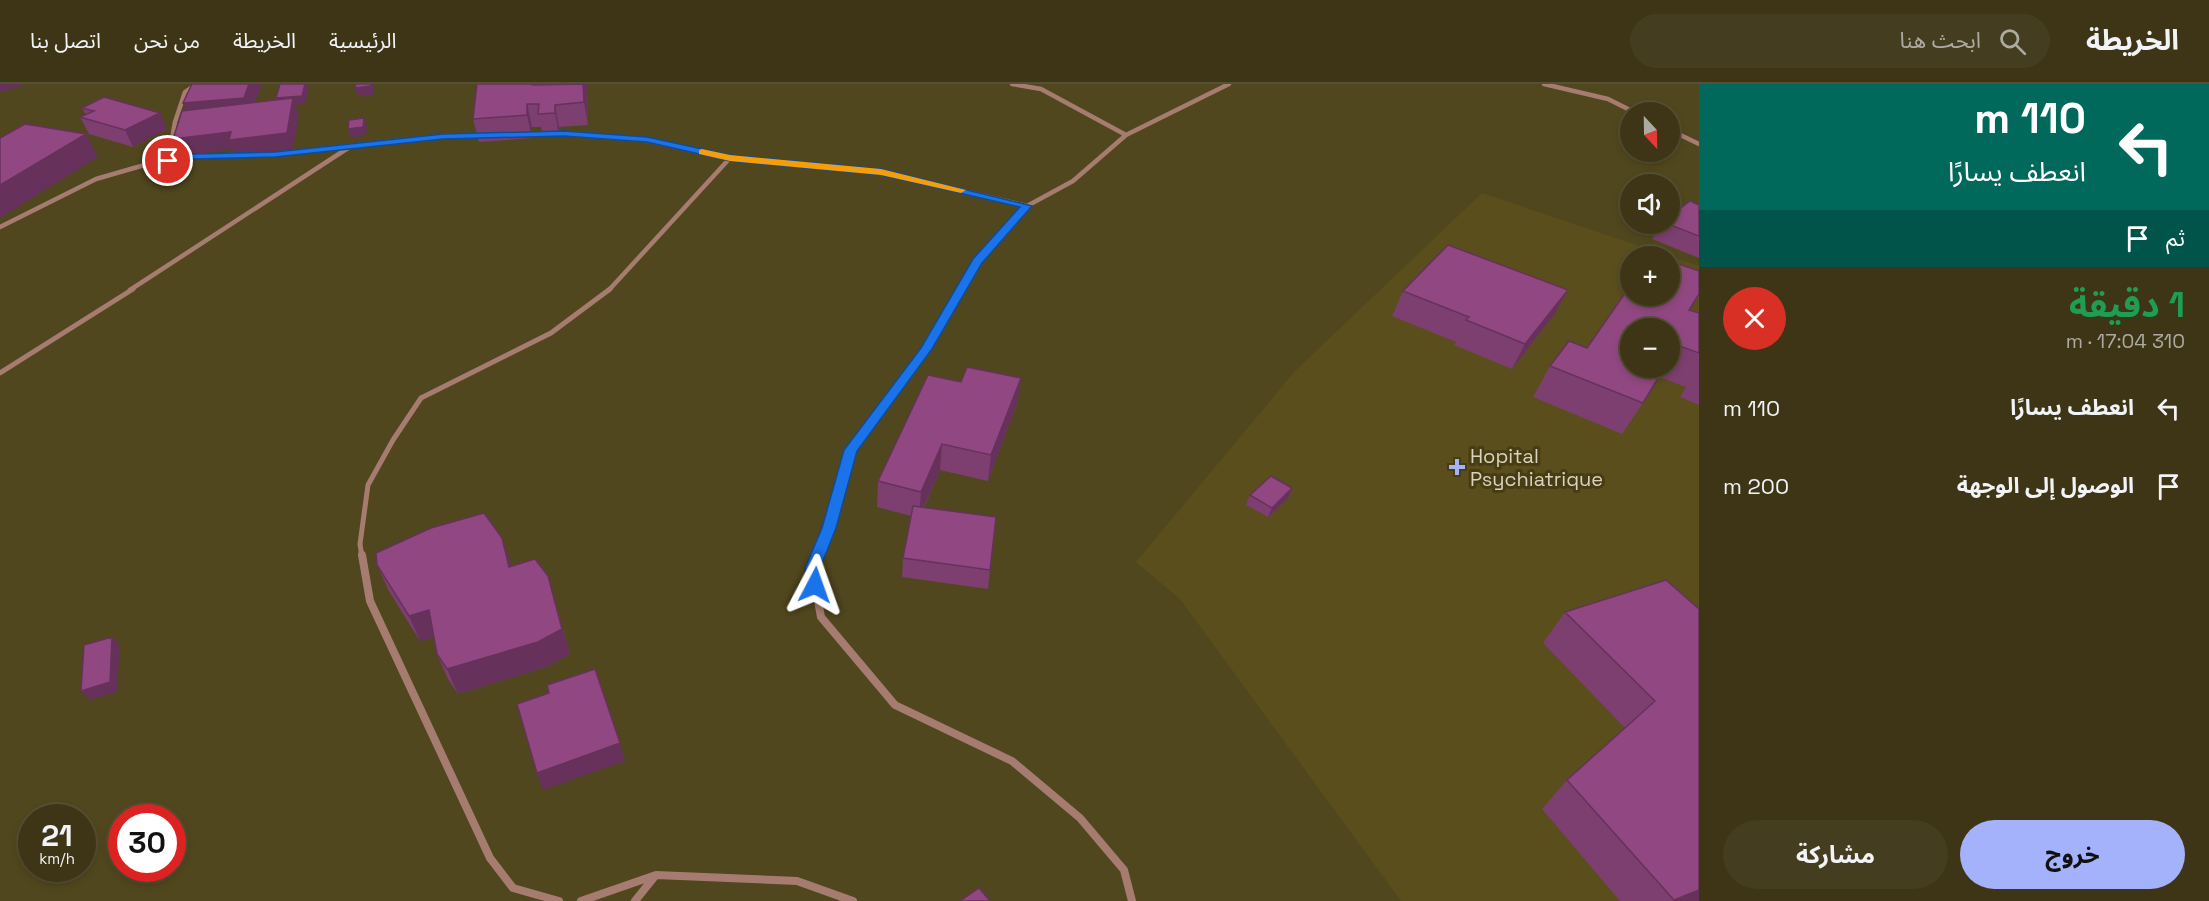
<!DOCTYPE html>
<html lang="ar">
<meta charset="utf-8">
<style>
body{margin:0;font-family:"Space Grotesk","Noto Sans Arabic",sans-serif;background:#443d1f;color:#f1f3f6;direction:rtl;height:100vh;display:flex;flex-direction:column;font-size:22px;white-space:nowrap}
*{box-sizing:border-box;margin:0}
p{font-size:20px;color:#adaba1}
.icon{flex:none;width:33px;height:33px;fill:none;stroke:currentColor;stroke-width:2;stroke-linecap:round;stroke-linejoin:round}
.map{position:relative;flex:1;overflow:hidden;direction:ltr}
.panel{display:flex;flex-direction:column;background:#3d3516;width:510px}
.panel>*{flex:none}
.hud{background:#00695c;color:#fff;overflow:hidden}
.needle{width:39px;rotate:158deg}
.buttons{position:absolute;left:1620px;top:18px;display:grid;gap:12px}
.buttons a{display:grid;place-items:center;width:60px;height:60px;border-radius:50%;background:#3d3516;box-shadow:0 3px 9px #0003,0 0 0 2px #565035;font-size:30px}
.speed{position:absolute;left:18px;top:720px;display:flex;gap:12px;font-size:30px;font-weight:700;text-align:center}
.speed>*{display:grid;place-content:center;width:78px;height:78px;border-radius:50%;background:#3d3516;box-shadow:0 3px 9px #0003,0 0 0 2px #565035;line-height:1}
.speed small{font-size:15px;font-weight:400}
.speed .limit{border:9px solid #d22;background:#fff;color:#111}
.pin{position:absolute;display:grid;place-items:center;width:51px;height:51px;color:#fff;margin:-26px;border:3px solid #fff;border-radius:50%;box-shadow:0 2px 6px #0007}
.me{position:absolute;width:66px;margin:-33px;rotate:4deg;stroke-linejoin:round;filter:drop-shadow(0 0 4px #0008)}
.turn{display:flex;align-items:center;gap:21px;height:126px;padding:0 24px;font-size:27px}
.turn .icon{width:78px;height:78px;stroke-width:2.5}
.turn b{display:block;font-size:42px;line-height:51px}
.then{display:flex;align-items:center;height:57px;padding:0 24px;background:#0003;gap:12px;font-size:22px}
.round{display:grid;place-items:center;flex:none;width:63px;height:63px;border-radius:32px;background:#443d1f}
.head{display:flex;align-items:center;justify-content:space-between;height:102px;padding:0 24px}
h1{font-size:36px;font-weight:700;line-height:45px;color:#1e9e55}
.button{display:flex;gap:12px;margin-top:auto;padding:12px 24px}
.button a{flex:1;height:69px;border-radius:36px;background:#a4b2fc;color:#111;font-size:24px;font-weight:700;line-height:69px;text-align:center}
.button a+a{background:#443d1f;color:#f1f3f6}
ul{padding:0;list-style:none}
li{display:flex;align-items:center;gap:18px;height:78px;padding:0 24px}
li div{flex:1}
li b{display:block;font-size:22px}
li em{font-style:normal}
header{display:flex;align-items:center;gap:36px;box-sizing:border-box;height:84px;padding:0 30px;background:#3d3516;border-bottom:2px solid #565035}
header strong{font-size:28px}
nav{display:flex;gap:33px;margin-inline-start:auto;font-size:21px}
.search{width:420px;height:54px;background:#443d1f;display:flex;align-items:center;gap:15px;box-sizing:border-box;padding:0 21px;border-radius:33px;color:#adaba1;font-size:22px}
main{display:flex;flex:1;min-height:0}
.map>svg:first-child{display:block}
</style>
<header>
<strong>الخريطة</strong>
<div class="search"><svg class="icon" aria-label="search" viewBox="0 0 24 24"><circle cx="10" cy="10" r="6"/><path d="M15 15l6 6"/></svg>ابحث هنا</div>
<nav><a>الرئيسية</a><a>الخريطة</a><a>من نحن</a><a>اتصل بنا</a></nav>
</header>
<main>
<section class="panel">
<div class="hud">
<div class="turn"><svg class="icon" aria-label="left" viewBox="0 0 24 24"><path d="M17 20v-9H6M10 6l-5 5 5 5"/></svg><div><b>110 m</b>انعطف يسارًا</div></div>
<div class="then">ثم<svg class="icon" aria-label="arrive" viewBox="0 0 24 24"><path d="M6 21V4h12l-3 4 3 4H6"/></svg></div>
</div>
<div class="head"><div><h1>1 دقيقة</h1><p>310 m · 17:04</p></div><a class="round" style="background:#d93025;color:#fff"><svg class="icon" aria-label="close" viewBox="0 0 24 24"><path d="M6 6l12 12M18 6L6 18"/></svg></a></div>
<ul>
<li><svg class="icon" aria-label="left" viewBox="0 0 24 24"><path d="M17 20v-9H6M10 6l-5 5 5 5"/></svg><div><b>انعطف يسارًا</b></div><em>110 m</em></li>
<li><svg class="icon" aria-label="arrive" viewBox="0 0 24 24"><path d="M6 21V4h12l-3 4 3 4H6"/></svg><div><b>الوصول إلى الوجهة</b></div><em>200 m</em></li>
</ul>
<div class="button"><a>خروج</a><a>مشاركة</a></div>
</section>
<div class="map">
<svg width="1699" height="817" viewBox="0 0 1699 817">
<rect width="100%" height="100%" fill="#51471e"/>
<path fill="#5a4e1c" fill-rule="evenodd" d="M1482,109L1699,182V817H1401L1180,515L1136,478L1295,287ZM1630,172H1670V212H1630ZM1630,244H1670V284H1630Z"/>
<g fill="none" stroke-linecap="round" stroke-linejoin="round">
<path stroke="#a67c71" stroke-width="4.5" d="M1012,0L1041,5L1126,51
M1544,0L1608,15L1634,28
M1670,46L1699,60
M525,51L564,50L647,56L730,74L881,88L1027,122
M168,77L175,38L185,8L197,0
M0,143L96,95L148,80L193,72L275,70L443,52L484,51
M130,206L348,64
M609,206L730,74
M960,206L977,177L1027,122L1073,97L1126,51L1229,0"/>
<path stroke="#a67c71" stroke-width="5" d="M0,289L133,205
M362,473L360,460L368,401L393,356L421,314L551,249L610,205
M817,473L829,444L851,366L926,265L961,205"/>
<path stroke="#a67c71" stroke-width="8" d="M362,471L370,517L490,774L513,804L559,817
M818,471L812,484L821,533L895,621L1012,677L1080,734L1124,786L1132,817
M581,817L656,791L797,797L853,817
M635,817L655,792"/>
</g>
<path fill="#7d3e70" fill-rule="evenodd" d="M542,0H587L588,41L559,43V52L543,53L541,43H532V54L479,58L473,35Z
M82,24L167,45L133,63L89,50L80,33L86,31Z
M1699,121V174L1652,155L1662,140H1670Z
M1403,207L1554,231L1512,285L1454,261L1456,258L1392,232Z
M1689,226L1699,229V321L1680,313L1686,303L1659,293L1643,319L1622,350L1533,313L1550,282L1587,264ZM1670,244V284H1630Z
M1021,294L1017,320L988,397L940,386L924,424L990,486L988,505L902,493L903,474L911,432L877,423L878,397L961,298Z
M1292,404L1288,414L1268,433L1246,421L1250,411Z
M377,481L511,482L548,492L570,570L546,583L458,610L448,595L437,570L434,553L420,557L389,507Z
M1666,496L1699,817H1620L1542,725L1567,696L1625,644L1543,559L1565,528Z"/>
<path fill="#66325b" d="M0,0H21L22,2L0,8Z
M249,0H262L251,30L191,36L183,19Z
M305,0H308L309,3L305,20L295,21L299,31L293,65L236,72L233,65L181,72L173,55L231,48L279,23L276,14Z
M371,0H374V3L373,11L358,12L355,4Z
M583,0H587L588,41L584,18Z
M527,20L532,43V54L527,31Z
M555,21L559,43V52L555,29Z
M160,29L167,45L133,63L125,46Z
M364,34L367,43L366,51L351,54L348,45Z
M86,50L98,73L0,134V101Z
M1568,206L1554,231L1512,285L1525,260Z
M1021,294L1017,320L988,397L991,371Z
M942,360L940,386L919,434L921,408Z
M1292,404L1288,414L1268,433L1272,424Z
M502,454L511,480L518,508L509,483Z
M548,492L570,570L546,583L458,610L447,585Z
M429,526L440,552L420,557L409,532Z
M112,553L120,562L117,608L90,616L81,607Z
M620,659L625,677L543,706L537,689Z
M1699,806V817H1672L1674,816Z"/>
<path fill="#914882" stroke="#66325b" stroke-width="1.5" d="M192,0H249L244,14L183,19Z
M280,0H305L302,12L276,14Z
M356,0H371V2L355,4Z
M477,0H532V1L583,0L584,18L555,21V29L538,30L539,20H527V31L473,35Z
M104,13L160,29L125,46L80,33L94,27L82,24Z
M293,14L287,49L229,56L231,48L173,55L182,27Z
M364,34L363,43L348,45L349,36Z
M25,40L86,50L0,101V54Z
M1690,117L1699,121V152L1668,140H1670V132Z
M1448,161L1568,206L1525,260L1466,236L1469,233L1403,207Z
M1670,177L1699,187V210L1689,226L1699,229V269L1677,261L1670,274V244H1630V284H1664L1643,319L1550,282L1569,257L1587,264L1630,202V212H1670Z
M967,283L1021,294L991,371L942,360L921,408L878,397L928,291L961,298Z
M1271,392L1292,404L1272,424L1250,411Z
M913,422L996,433L990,486L903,474Z
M484,429L502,454L509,483L535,475L548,492L562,545L538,558L447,585L437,570L429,526L409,532L377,481L376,469L431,444Z
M1666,496L1699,525V806L1674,816L1567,696L1655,617L1565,528Z
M112,553L110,598L81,607L84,561Z
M595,585L620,659L537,689L517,620L549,609L547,601Z
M979,804L990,817H960Z"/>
<path fill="#1a73e8" stroke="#114b97" stroke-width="1.5" d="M564,47L647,53L730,71L881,85L1032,122L982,179L932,265L857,367L836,444L820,484L823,501L821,505H810L805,484L822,444L844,366L921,264L973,175L1020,123L881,91L730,77L647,58L564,52L443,55L275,73L193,75L168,80L163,77L193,70L275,68L443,50Z"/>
<path fill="#f59e0b" d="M702,65L730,71L881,85L966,106L961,109L881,91L730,77L699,70V66Z"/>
<path fill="#a4b2fc" stroke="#473c13" stroke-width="2" d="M1454 374h6v6h6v6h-6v6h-6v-6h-6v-6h6z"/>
<g text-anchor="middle" stroke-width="6" stroke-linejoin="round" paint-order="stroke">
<g font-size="20" fill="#d8d3bd" stroke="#473c13" text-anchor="start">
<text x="1470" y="379">Hopital<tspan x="1470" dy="23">Psychiatrique</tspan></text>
</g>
</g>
</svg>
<div class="buttons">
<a><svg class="needle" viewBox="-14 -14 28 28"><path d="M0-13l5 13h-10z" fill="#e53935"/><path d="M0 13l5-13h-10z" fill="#adaba1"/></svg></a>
<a><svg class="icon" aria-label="sound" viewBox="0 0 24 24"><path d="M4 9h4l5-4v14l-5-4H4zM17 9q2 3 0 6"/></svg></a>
<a>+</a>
<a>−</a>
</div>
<div class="speed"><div>21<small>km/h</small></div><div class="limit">30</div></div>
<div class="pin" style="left:168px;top:77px;background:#d93025"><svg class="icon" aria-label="arrive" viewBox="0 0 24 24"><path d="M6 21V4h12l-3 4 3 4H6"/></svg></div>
<svg class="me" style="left:815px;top:501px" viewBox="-20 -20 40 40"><path d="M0-17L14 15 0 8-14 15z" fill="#1a73e8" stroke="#fff" stroke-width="4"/></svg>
</div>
</main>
